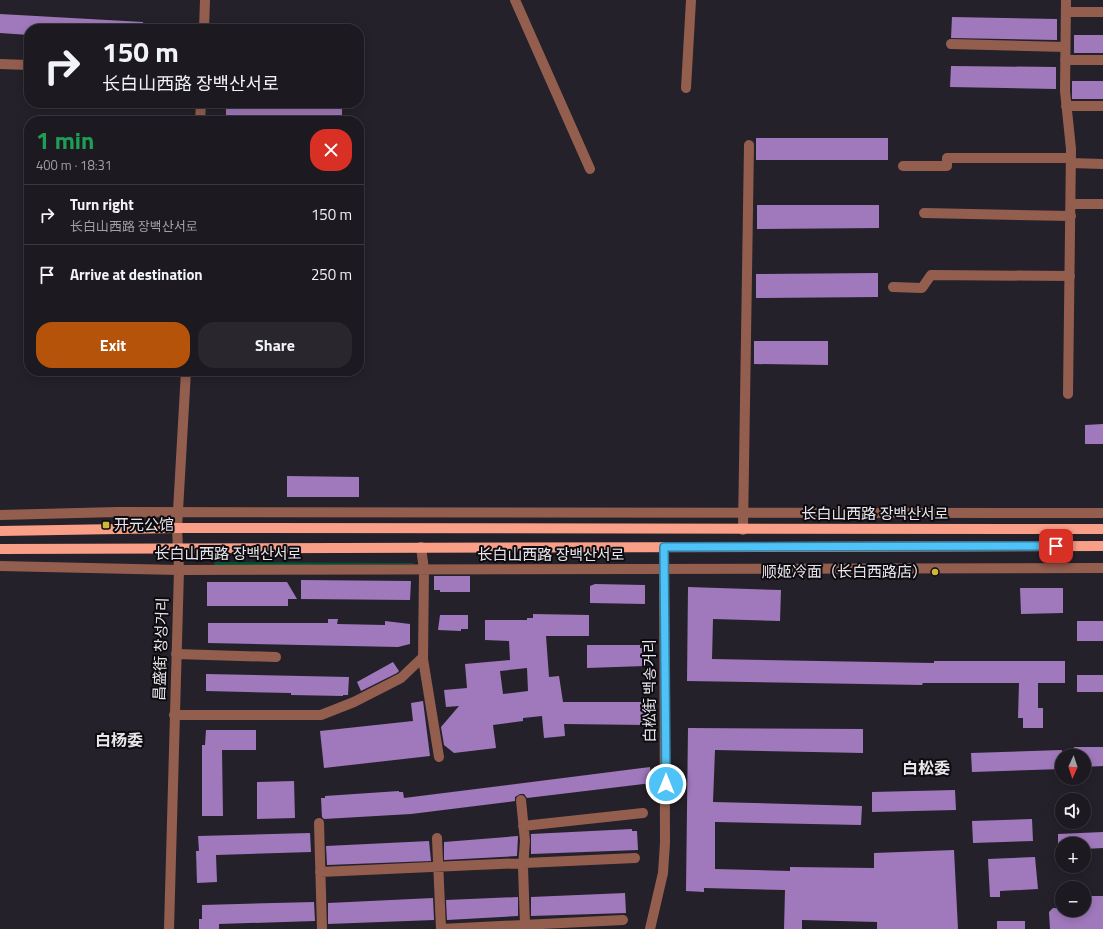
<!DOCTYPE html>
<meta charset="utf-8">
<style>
body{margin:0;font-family:"Titillium Web","Noto Sans SC","Noto Sans KR",sans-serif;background:#29262d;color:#f1f3f6;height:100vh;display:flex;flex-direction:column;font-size:15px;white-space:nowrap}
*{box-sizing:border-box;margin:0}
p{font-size:13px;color:#a0a0a5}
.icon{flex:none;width:22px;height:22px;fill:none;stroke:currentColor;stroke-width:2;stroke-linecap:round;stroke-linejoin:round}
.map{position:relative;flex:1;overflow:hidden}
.sheet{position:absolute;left:24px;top:116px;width:340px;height:260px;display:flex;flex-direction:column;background:#1c1920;border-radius:16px;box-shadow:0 2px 10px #0003,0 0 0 1px #3a383e}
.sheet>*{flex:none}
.top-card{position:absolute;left:24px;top:24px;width:340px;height:84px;border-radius:16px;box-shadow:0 2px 10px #0003,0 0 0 1px #3a383e;background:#1c1920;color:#f1f3f6;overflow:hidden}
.needle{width:26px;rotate:183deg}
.buttons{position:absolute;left:1055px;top:749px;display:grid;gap:8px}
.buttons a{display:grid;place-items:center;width:36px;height:36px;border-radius:50%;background:#1c1920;box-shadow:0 2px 10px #0003,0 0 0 1px #3a383e;font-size:20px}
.pin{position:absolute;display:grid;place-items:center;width:34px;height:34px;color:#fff;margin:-17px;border-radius:8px;box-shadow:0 2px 6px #0006}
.me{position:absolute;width:44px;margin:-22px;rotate:0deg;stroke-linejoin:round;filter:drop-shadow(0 0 3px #0008)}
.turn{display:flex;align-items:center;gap:14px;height:84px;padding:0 12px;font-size:18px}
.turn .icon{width:52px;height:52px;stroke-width:2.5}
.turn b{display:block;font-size:28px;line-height:34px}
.round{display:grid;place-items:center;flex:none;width:42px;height:42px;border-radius:16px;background:#29262d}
.headline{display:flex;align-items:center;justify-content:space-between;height:68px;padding:0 12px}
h1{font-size:24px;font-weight:700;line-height:30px;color:#1e9e55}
.action{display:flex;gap:8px;margin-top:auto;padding:8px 12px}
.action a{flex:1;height:46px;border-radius:16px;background:#b45309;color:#fff;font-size:16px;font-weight:700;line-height:46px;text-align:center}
.action a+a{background:#29262d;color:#f1f3f6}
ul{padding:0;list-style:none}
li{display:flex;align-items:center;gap:12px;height:60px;padding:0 12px;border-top:1px solid #3a383e}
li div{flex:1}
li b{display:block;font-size:15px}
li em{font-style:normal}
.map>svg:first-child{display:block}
</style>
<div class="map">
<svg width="1103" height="929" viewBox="0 0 1103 929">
<rect width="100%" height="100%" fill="#25212a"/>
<path fill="#005334" d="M215,562L413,563L415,564L213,566Z"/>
<path fill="#a079bc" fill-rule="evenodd" d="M0,14L143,22V29H29V35L0,33Z
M952,17L1057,19V40L951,38Z
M1074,35H1103V53H1074Z
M951,66L1056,67V89L950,87Z
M1072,81H1103V99H1072Z
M226,103L342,107V121H226Z
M756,138H888V160H756Z
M757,205H879V228L757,229Z
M878,273V297L756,298V274Z
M754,341H828V365L754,364Z
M1103,424V444H1085V425Z
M287,476L359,477V497H287Z
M434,576H470V592H440V590H434Z
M301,580L411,581L410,600L301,599Z
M207,582H287L297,599H288V606H207Z
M595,584L645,585V604L590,603V586Z
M688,587L781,590L780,621L713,619L712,659L934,663V661H1065V683H1038V708H1043V728H1023V718H1018L1019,683H923L922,685L687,681Z
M1020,588H1063V613L1021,614Z
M533,614L589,615V636H546L549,677L559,676L563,702H643V704H647L646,725L564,724L565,736L544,738L542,716L523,718V721L493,725L496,748L454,753L444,745L441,727L459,706L446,707L444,690L467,688L465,664L510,660L509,641L485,640V620H527V618H533ZM527,668L528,691L503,694L500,671Z
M440,615H468V629H461V631L438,630Z
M328,619H338L337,624L385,625V621L410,624V644L398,647L208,643V623H328Z
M1077,621H1103V641H1077Z
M587,645H640V648H645V666L587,668Z
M393,662L399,671L397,673L361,691L357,682Z
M206,674L349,677L348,695H343V696L291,695V693L206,691Z
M1077,675H1103V692H1077Z
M423,701L430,756L324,768L320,731L413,721L411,703Z
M688,728L863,729V753L715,750L713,802L862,806L861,825L715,822V869L790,871V867L874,868V853L954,850L958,929H877V922L802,920V929H784L785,890L704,888V892L686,891Z
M206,730H256V750H222L223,816H202V745H205Z
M1074,747H1103V766L1084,767V756H1075Z
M1062,750V769L972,772L971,753Z
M650,767L652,783L527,798L524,794H520L515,797V801L411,814L324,819L322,817L321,798H325V796L399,791V792H403L404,798Z
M294,781L295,818L257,819V782Z
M955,790L956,810L872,812V792Z
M1032,819L1033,841L973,843L972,821Z
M632,829V831H637L638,850L531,854V834Z
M1103,832V848L1084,849V844H1058V834Z
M310,833L311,852L216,855L217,882L197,883L196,851H199L198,836Z
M518,836L517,856L444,860V842Z
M429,841L431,861L327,865L326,846Z
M1035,857L1038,889L1000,891V897H990L988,859Z
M625,893L626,913L531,916V897Z
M1084,896H1103V929H1050L1049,912L1053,908L1084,910Z
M518,897V916L447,920L446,900Z
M433,898L434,920L328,924V903Z
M314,902L315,921L219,924V929H199V919H202V905Z
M997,921H1025V929H997Z"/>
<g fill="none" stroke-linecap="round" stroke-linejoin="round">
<path stroke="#945e4f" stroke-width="10" d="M515,0L590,169
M1066,0L1065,91L1071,149L1068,394
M1066,12H1103
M204,29L205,0
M951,44L1065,47
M1065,60H1103
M0,64L29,65
M686,88L691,0
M1066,106H1103
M200,121L201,103
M1071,163L1103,164
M903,166H947V158H1071
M1071,204H1103
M924,213L1071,216
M893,287L922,288L931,275L1070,276
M0,515L117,512L1103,513
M743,530L749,145
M421,547L424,570L423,659L439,757
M0,566L179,570L1103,568
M176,654L276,657
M174,715H321L354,702L401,678L423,657
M521,800L525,841L523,867L525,925
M319,823L322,929
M523,826L643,813
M437,838L441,929
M320,872L635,858
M169,929L179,570L177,528L186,371
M441,929L623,920
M650,929L663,873L665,843L664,547"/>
<path stroke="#f99f87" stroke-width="10" d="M0,531L177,528L1103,529
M0,549L1103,546"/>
</g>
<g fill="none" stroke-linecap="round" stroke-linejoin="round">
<g stroke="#337fa1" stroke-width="10">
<path id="route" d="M666,784L664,547L1056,546"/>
</g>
<use href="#route" stroke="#4fc3f7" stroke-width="7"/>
</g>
<g fill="#cfb837" stroke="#0d0b0f" stroke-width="1.5">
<rect x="102" y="521" width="8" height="8" rx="2"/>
<circle cx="935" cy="572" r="4"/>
</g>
<g text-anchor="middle" stroke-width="4" stroke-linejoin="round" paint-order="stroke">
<g font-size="15" fill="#e8e5eb" stroke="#0d0b0f">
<text x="875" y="519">长白山西路 장백산서로</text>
<text x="228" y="559">长白山西路 장백산서로</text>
<text x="551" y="560">长白山西路 장백산서로</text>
<text transform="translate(161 649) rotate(-88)" y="5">昌盛街 창성거리</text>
<text transform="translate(650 691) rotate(-90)" y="5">白松街 백송거리</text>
</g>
<g font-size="15" fill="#e8e5eb" stroke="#0d0b0f" text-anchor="start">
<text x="114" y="530">开元公馆</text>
<text x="927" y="577" text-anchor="end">顺姬冷面（长白西路店）</text>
</g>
<g font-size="16" font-weight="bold" fill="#e8e5eb" stroke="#0d0b0f">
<text x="119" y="746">白杨委</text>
<text x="926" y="774">白松委</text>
</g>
</g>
</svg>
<div class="buttons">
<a><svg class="needle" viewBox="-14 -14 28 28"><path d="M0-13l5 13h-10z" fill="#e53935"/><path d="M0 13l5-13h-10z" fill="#a0a0a5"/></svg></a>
<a><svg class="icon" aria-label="sound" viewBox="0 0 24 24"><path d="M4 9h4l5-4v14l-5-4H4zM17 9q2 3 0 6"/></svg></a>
<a>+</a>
<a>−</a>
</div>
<div class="pin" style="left:1056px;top:546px;background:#d93025"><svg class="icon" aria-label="arrive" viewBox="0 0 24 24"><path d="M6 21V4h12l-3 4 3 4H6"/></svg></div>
<svg class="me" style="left:666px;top:784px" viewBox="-20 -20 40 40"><circle r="17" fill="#4fc3f7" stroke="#fff" stroke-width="3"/><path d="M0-11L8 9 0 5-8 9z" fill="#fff"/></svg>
<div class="top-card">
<div class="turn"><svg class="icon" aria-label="right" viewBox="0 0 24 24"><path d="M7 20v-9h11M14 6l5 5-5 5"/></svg><div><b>150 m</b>长白山西路 장백산서로</div></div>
</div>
<section class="sheet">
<div class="headline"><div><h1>1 min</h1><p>400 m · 18:31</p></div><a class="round" style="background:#d93025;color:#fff"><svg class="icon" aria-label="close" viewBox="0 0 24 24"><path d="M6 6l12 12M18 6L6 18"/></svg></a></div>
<ul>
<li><svg class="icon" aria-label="right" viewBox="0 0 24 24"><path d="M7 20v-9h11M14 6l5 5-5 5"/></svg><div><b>Turn right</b><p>长白山西路 장백산서로</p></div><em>150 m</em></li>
<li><svg class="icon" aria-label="arrive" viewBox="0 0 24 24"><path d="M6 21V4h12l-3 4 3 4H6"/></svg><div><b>Arrive at destination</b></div><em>250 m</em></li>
</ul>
<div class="action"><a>Exit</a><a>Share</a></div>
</section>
</div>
